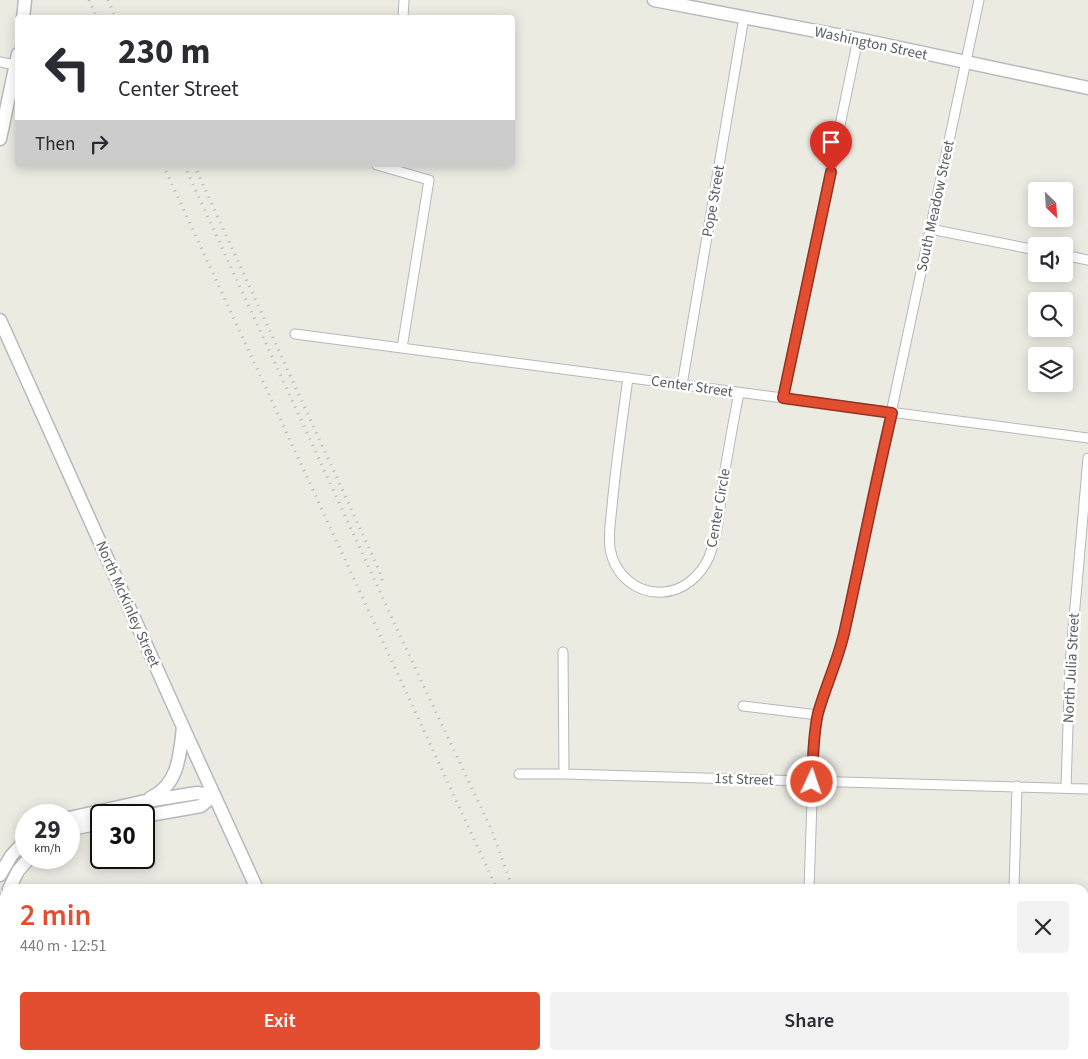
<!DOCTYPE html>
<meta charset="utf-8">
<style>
body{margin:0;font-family:"Source Sans 3",sans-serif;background:#f2f2f3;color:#2b2b33;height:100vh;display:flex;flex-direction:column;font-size:19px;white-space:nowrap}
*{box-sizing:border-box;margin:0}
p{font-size:16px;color:#7c7c81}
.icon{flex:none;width:28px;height:28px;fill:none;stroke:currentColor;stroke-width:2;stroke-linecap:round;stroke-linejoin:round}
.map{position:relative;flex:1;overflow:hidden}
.sheet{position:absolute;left:0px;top:884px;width:1089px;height:176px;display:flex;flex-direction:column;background:#fff;border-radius:15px 15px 0 0;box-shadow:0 2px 12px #0003}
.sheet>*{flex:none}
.guide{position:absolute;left:15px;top:15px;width:500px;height:152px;border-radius:5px;box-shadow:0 2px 12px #0003;background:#fff;color:#2b2b33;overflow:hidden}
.needle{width:32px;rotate:155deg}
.tools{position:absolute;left:1028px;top:182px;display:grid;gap:10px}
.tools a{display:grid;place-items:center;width:45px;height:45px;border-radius:5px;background:#fff;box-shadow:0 2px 12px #0003;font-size:25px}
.speed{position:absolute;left:15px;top:804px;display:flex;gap:10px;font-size:25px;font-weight:700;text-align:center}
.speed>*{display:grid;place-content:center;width:65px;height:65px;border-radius:50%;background:#fff;box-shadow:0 2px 12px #0003;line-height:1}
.speed small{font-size:12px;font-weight:400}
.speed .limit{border:2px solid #111;border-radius:8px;background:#fff;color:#111}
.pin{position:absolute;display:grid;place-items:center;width:42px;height:42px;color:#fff;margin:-51px -21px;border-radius:50% 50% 50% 0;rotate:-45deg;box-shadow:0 0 5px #0007}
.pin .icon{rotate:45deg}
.me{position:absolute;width:55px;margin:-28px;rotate:3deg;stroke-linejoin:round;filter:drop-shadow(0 0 4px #0008)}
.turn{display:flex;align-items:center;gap:18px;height:105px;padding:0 20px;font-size:22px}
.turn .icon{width:65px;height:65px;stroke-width:2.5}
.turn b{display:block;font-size:35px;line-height:42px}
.then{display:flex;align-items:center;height:48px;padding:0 20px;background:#0003;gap:10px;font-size:19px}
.round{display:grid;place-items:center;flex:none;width:52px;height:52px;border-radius:5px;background:#f2f2f3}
.overview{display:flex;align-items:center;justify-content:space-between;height:85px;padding:0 20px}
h1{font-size:30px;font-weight:600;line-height:38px;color:#e34e31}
.primary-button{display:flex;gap:10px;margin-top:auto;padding:10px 20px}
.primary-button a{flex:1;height:58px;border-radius:5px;background:#e34e31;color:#fff;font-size:20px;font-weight:600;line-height:58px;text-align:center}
.primary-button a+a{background:#f2f2f3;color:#2b2b33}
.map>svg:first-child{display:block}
</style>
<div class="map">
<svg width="1088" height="1059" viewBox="0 0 1088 1059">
<rect width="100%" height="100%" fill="#ecebe2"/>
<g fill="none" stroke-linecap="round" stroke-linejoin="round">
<path stroke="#a2cdfc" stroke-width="3" d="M119,1055L120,1059"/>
<g stroke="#b4b7bc" stroke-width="11">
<path id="street" d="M403,18L404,0
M0,62L15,65
M377,165L429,180L402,348
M930,229L1036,250
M1064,255L1088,260
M295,334L1088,438
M628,378C622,421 616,463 612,506C611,519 608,534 610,548C614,574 636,594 663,592C684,591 701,575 709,557C718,534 720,507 723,482C728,452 733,423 739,393
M682,385L744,17
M783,398L858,39
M563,652L564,774
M743,706L818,715
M519,774H564L1088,789
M1066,788L1070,664L1088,458
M809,889L814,741L817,719L823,696L838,655L845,631L873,494L891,413L979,0
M1014,889L1017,786
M804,1059V1055
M1009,1059V1055"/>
</g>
<g stroke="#b5b8be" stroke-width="15">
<path id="secondary" d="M654,0L858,39L1088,88
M23,18L25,0
M0,139L18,54
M0,320L183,727L257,889
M150,798C179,785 180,754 183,727
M144,816L201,806L214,795
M69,818L141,802L197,793L214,795
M69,831L76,828L101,823
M0,875L11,856L26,840
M9,889L18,871L29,858
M5,899C0,918 3,937 5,957
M18,1055L19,1059
M312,1055L313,1059"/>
</g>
<g stroke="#eccf5b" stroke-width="16">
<path id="primary" d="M0,985H5
M1084,1045H1088"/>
</g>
<use href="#street" stroke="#fff" stroke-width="9"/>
<use href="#secondary" stroke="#fff" stroke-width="12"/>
<use href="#primary" stroke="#fcf5a7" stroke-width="14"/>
<path stroke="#b2b3b3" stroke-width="3" stroke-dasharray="1 6" stroke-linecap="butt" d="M89,0L97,18
M108,0L116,18
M163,165L497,889
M184,165L403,642L492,831L513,889
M194,165L379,570L384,586
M577,1055L579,1059
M591,1055L594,1059"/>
</g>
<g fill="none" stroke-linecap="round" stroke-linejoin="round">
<g stroke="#943320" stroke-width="12">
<path id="route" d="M812,782C813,759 813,735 818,713C826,685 839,658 845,629C861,557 875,485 892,413L783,398L831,172"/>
</g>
<use href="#route" stroke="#e34e31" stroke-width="9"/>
</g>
<g text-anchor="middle" stroke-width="5" stroke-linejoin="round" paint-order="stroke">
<g font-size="15" fill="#5a5d62" stroke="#fff">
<text transform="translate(871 43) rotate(12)" y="5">Washington Street</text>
<text transform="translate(713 201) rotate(-80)" y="5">Pope Street</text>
<text transform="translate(935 206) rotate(-78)" y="5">South Meadow Street</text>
<text transform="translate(692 386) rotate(8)" y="5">Center Street</text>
<text transform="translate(718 508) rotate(-80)" y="5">Center Circle</text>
<text transform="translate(128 604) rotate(66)" y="5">North McKinley Street</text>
<text transform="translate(1071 668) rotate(-87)" y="5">North Julia Street</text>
<text transform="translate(744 779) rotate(2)" y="5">1st Street</text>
</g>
</g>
</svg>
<div class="tools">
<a><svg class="needle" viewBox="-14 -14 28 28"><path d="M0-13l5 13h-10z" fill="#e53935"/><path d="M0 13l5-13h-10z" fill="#7c7c81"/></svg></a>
<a><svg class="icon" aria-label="sound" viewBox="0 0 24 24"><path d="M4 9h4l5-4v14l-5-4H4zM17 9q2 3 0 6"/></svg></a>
<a><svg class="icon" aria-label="search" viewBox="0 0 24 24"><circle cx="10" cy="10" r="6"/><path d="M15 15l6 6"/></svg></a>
<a><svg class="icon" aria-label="layers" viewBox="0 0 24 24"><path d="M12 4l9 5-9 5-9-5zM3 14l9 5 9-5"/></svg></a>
</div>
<div class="speed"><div>29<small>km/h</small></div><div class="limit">30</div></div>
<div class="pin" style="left:831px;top:172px;background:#d93025"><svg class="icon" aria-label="arrive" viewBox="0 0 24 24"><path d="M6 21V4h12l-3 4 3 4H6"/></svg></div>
<svg class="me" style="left:812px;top:782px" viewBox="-20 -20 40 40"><circle r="17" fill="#e34e31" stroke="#fff" stroke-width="3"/><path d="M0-11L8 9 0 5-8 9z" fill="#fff"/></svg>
<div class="guide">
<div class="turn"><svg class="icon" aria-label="left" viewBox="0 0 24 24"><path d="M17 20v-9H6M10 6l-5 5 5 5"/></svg><div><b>230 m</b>Center Street</div></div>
<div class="then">Then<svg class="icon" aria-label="right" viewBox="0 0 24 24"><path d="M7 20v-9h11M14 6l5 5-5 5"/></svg></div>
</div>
<section class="sheet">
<div class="overview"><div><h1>2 min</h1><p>440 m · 12:51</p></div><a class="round"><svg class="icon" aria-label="close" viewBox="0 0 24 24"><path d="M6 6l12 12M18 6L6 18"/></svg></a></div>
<div class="primary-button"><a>Exit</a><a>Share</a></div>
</section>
</div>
